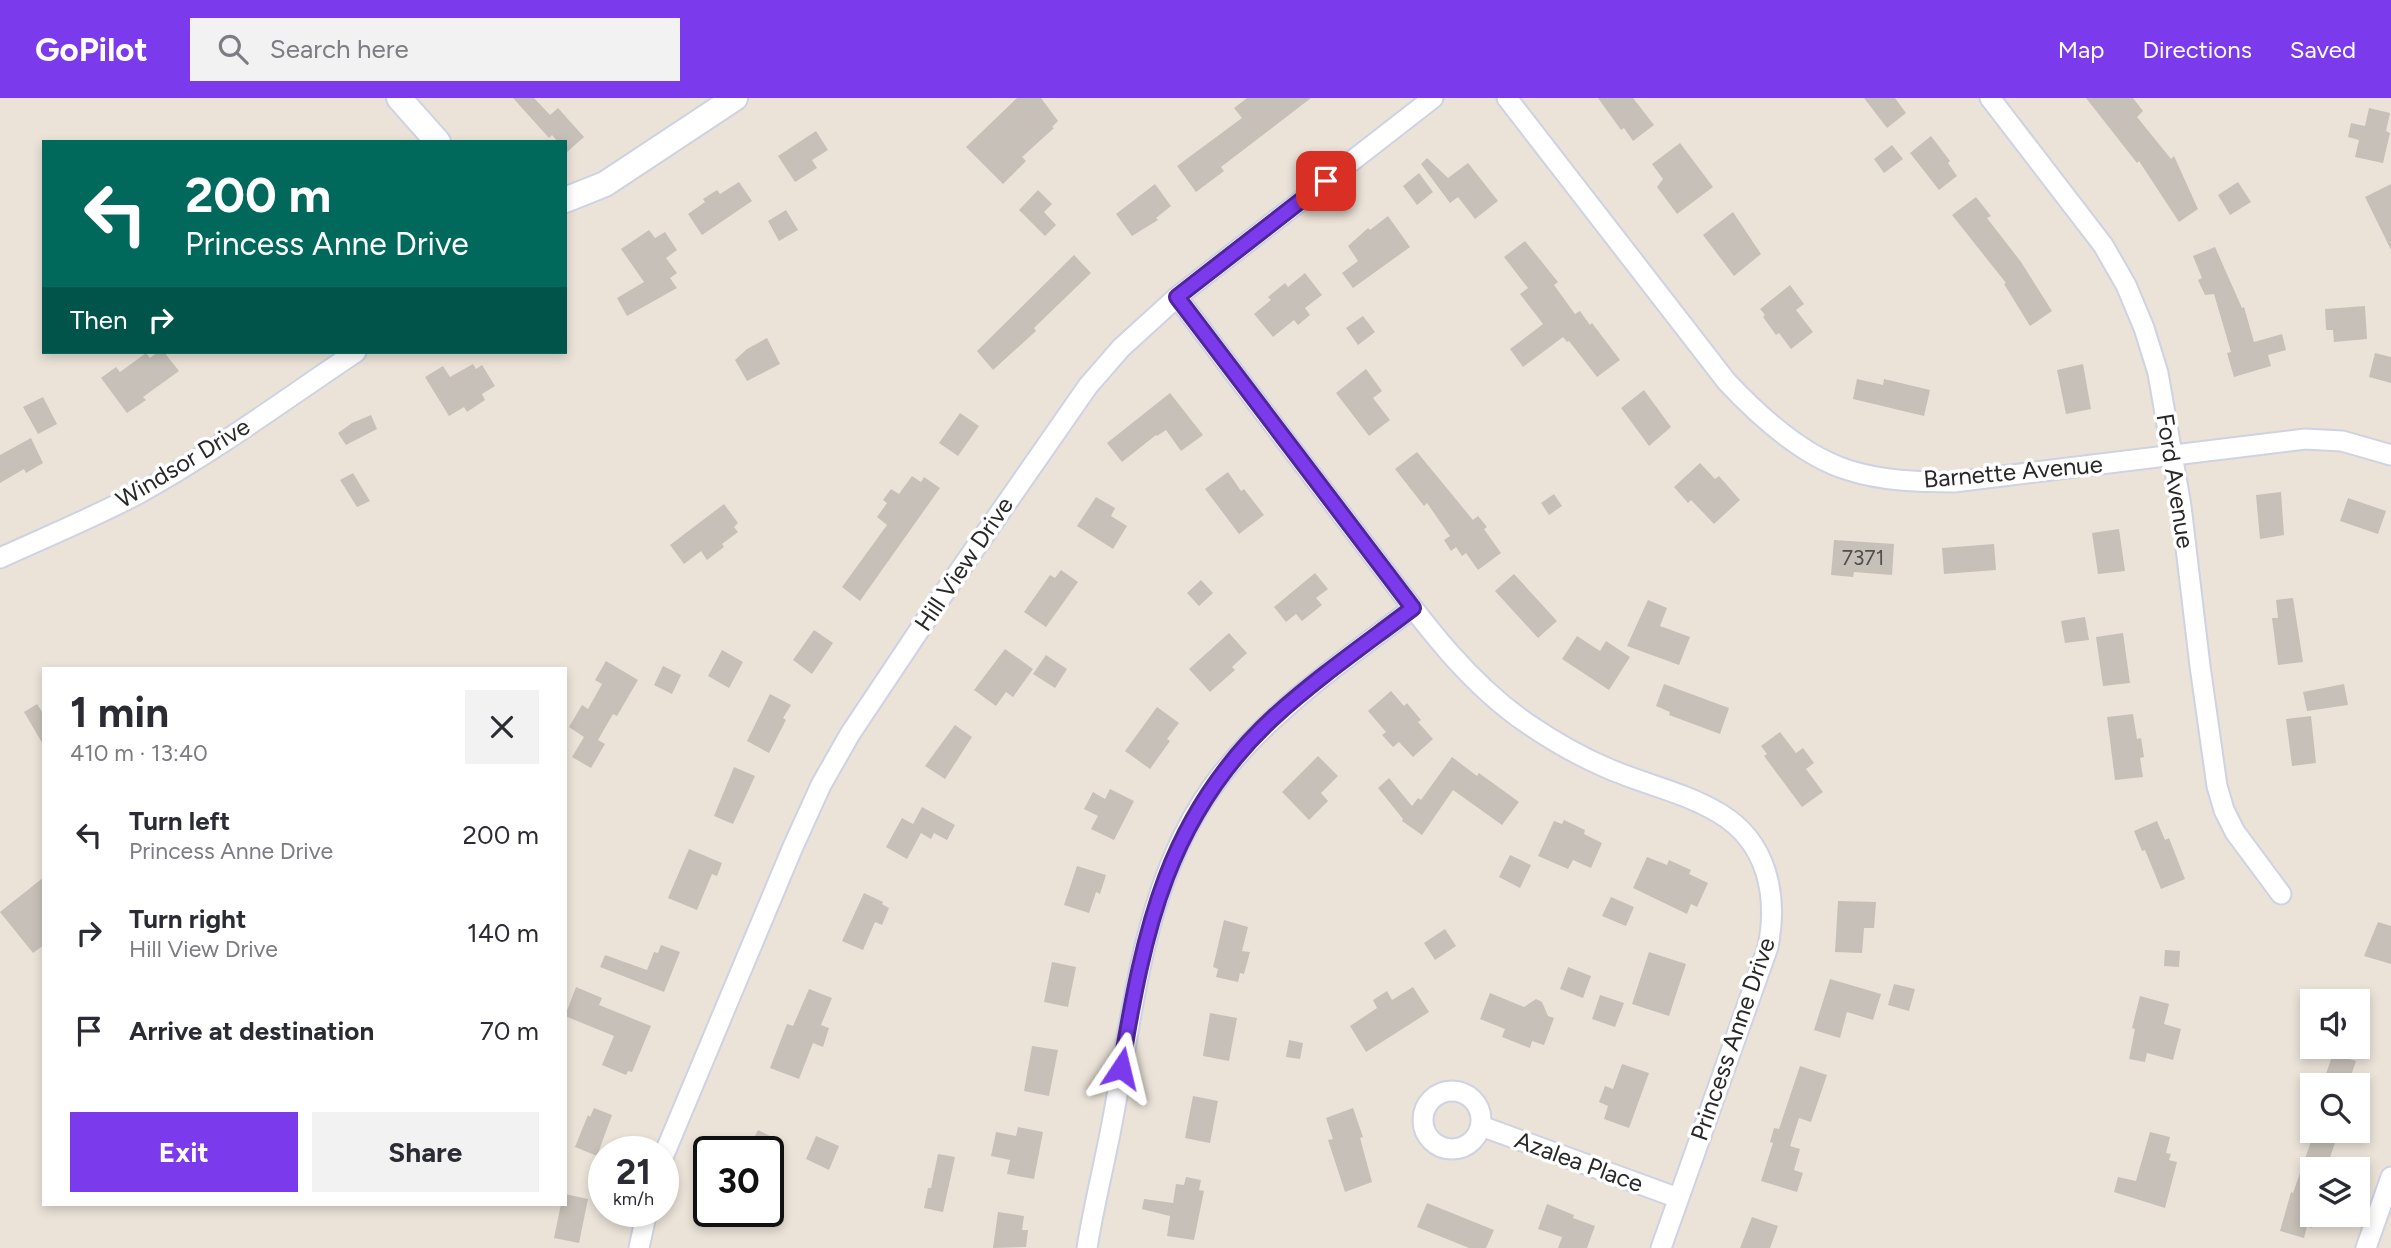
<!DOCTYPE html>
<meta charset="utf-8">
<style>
body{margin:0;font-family:Figtree,sans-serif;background:#f2f2f3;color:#2b2b33;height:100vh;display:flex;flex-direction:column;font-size:26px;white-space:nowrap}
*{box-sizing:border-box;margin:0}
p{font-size:23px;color:#7c7c81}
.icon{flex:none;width:38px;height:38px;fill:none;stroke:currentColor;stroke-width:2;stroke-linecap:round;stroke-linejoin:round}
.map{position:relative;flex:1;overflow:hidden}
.side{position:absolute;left:42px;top:569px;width:525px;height:539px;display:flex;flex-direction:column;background:#fff;border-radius:0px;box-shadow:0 4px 10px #0003}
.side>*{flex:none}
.hud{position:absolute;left:42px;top:42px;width:525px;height:214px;border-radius:0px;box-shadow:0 4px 10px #0003;background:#00695c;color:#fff;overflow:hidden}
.fabs{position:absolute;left:2300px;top:891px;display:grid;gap:14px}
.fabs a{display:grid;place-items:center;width:70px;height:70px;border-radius:0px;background:#fff;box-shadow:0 4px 10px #0003;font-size:35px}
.speed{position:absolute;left:588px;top:1038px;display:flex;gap:14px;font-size:35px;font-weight:700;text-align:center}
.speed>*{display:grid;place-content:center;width:91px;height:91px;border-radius:50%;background:#fff;box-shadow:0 4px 10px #0003;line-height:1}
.speed small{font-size:18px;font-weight:400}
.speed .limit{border:4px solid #111;border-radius:10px;background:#fff;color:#111}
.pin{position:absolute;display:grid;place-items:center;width:60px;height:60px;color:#fff;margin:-30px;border-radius:14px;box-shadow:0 4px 10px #0006}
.me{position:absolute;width:77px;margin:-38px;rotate:10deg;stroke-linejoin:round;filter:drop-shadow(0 0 5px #0008)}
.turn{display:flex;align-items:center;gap:24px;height:147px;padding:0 28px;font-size:32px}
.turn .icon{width:91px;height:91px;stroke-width:2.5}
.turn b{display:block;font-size:49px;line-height:60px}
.then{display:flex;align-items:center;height:66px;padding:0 28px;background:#0003;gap:14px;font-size:26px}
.round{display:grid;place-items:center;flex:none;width:74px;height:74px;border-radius:0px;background:#f2f2f3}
.summary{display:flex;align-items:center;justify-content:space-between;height:119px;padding:0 28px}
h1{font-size:42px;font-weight:700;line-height:52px}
.primary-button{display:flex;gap:14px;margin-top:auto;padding:14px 28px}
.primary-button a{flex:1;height:80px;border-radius:0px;background:#7c3aed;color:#fff;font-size:28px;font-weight:700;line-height:80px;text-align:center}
.primary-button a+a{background:#f2f2f3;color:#2b2b33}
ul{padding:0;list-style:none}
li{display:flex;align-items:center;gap:21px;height:98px;padding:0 28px}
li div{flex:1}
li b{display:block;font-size:26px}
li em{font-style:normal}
header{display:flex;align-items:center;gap:42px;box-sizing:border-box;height:98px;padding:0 35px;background:#7c3aed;color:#fff}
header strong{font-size:33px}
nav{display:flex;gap:38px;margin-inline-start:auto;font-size:24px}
.search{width:490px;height:63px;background:#f2f2f3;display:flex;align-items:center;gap:18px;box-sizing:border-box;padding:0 24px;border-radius:0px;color:#7c7c81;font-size:26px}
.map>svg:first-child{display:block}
</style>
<header>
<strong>GoPilot</strong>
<div class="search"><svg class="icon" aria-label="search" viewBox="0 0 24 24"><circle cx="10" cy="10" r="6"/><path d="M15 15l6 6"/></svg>Search here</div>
<nav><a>Map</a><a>Directions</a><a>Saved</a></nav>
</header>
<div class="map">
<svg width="2391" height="1150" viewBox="0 0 2391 1150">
<rect width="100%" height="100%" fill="#ebe3d8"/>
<path fill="#c6c0b8" d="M513,0H534L550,17L558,10L584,39L567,54L565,44H558L552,37L549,40Z
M1017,0H1041L1058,23L1052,29L1054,30L1022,59L1026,63L1003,86L966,49Z
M1247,0H1311L1221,69L1224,73L1196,94L1177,68L1242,20L1234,10Z
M1598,0H1633L1654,27L1633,43L1624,30L1621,32Z
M1864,0H1895L1906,15L1887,30Z
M2086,0H2133L2143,13L2137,19L2171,61L2174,58L2198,111L2179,124L2139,63L2137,65Z
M2369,10L2390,15L2386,33L2390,35L2383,65L2355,59L2359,42L2348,39L2351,25L2365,28Z
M816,33L828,52L812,62L817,70L795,84L778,58Z
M1931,38L1950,63L1948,65L1957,78L1939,92L1910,55Z
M1680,45L1713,89L1677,116L1657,89L1663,81L1652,66Z
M1892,47L1903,61L1884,75L1874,61Z
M1427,60L1448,80L1468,65L1498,103L1475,121L1458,99L1450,105L1421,66Z
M1419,75L1433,94L1417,107L1403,88Z
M739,84L752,103L702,137L688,116L705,104L703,101L717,92L720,96Z
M2238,84L2251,104L2230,117L2218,97Z
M1155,86L1171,108L1156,120L1158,122L1132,138L1116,116Z
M2391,86V152L2365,99Z
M1038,92L1052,106L1044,114L1056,127L1045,138L1019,112Z
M1976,99L1991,118L1987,120L2021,164L2052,213L2030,228L2004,186L2006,185L1952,117Z
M786,112L798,132L779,143L768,123Z
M1733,114L1761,156L1734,178L1703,137Z
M1388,118L1410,149L1353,190L1342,175L1358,163L1348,148L1368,130L1370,132Z
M649,132L655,140L665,134L677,152L666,160L677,175L670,180L677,190L627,218L617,200L644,184L621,151Z
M1525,143L1558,184L1554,187L1575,216L1580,213L1590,227L1592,225L1620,262L1597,279L1569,243L1567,244L1563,239L1523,269L1510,251L1543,226L1520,196L1528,190L1504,159Z
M2215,149L2242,210L2244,209L2254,244L2282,236L2286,252L2268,257L2271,268L2234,279L2227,255L2231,254L2214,196L2205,197L2198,182L2202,180L2193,158Z
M1074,157L1091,175L1034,230L1036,233L993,272L977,253Z
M1305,175L1322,197L1305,210L1310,217L1298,227L1294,222L1273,239L1254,216L1271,202L1268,199L1285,185L1288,189Z
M1790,187L1804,206L1796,212L1813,234L1791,251L1779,235L1776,237L1763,219L1765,217L1760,211Z
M2365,208L2367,241L2334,244L2333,232H2326L2325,211Z
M1363,218L1375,234L1358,247L1346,230Z
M767,240L780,266L747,283L735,262L747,251Z
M158,254H164L179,273L143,299L146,302L127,315L101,280L116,269L120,274L146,255L150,260Z
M2375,255L2391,259V285L2369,279Z
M473,266L476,271L482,267L495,288L482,296L485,302L467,314L464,309L449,318L425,279L443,268L450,279Z
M2083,266L2091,311L2066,316L2057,272Z
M1366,271L1382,293L1373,300L1390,322L1369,338L1336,295Z
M1857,281L1883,287L1884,281L1930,292L1924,318L1853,301Z
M1644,292L1671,329L1649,348L1621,310Z
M1170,295L1203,337L1181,353L1166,332L1157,338L1156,337L1122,364L1107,345Z
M43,299L57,326L38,336L23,309Z
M960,315L979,328L958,358L939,345Z
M371,317L377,331L346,347L338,335L352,325Z
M31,340L43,365L26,375L24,371L0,385V357Z
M1417,354L1473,422L1478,418L1487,429L1484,431L1501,455L1478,472L1466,455L1462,458L1456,449L1451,453L1444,442L1450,438L1427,405L1424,408L1395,371Z
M1700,365L1715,381L1719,378L1740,402L1714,426L1691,402L1688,405L1674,389Z
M1228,374L1241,393L1244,391L1264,417L1239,436L1205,391Z
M353,375L370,403L357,409L340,382Z
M912,378L921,384L924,379L940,390L860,503L842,489L887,427L877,419L887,405L883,402L891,391L899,396Z
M2281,394L2284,437L2260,441L2256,397Z
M1554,396L1562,408L1549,417L1541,405Z
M1096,399L1115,410L1111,418L1127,428L1113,451L1077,428Z
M2348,400L2386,413L2378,436L2340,423Z
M724,406L738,425L734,429L738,434L722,446L724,449L707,462L701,453L684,466L670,447Z
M2119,431L2125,473L2098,476L2092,435Z
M1834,442L1894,446L1892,477L1854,474L1853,479L1831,477Z
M1994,446L1996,472L1944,476L1942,450Z
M1061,472L1078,484L1046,529L1024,514L1050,477L1055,480Z
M1315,475L1328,491L1316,500L1322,507L1302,523L1296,516L1286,524L1274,509Z
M1514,476L1557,523L1538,540L1495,493Z
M1201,482L1213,495L1199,508L1187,495Z
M2293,500L2303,564L2278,567L2272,520H2278L2276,502Z
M1648,502L1667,510L1660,528L1690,539L1679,567L1627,548Z
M2085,519L2089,542L2065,545L2061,523Z
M814,532L833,545L812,576L793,562Z
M1229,535L1247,555L1232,569L1235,572L1210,594L1189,571Z
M2123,535L2130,585L2103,588L2096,539Z
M1577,538L1600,553L1606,543L1630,559L1609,592L1562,561Z
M1005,551L1033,571L1013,599L1006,594L996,608L974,592Z
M722,552L743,564L729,590L708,578Z
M1046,557L1067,571L1055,590L1033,576Z
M606,563L638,582L617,618L613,616L598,642L605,646L591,670L572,659L584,639L569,629L582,607L588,611L602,586L595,582Z
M663,568L681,577L672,596L654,587Z
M1664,586L1729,610L1720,636L1669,617L1670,614L1656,608Z
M2344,586L2348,607L2307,613L2303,594Z
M1391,593L1404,608L1407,605L1421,622L1418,624L1433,641L1413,659L1399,644L1393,649L1382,637L1386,634L1368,613Z
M770,596L791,607L783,620L786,622L769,655L747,643Z
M37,606L44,617V648L24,614Z
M1157,609L1179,625L1167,641L1170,643L1150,671L1125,653Z
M2133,616L2137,641L2141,640L2144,659L2140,660L2143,679L2115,682L2107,619Z
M2311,618L2316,665L2292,668L2286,621Z
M955,627L972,639L945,681L925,668Z
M1780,634L1796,655L1803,650L1814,665L1806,671L1823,694L1802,709L1764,658L1767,656L1761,648Z
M1318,658L1338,678L1321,695L1328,703L1309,722L1282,694Z
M1452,659L1477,678L1479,675L1519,704L1502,727L1453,692L1422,737L1402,723L1403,721L1378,690L1389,680L1412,708L1418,700L1421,702Z
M734,669L755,678L733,726L714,718Z
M1110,691L1134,703L1114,742L1091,731L1098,718L1084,711L1093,694L1105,701Z
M922,709L955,727L947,742L934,735L931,741L921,735L907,761L886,749L902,720L913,726Z
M1564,722L1585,732L1584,736L1602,745L1591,770L1573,762L1568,771L1538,758L1554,723L1562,726Z
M2157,723L2165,742L2169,740L2185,781L2161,791L2145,752L2142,753L2134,733Z
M689,751L722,765L717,778L712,776L697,812L668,800Z
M1510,757L1531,767L1520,790L1499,779Z
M1647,759L1667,767L1669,762L1691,772L1689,776L1708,785L1697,809L1691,806L1687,816L1633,790Z
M1077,768L1106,777L1100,796L1096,794L1089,815L1064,807Z
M44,779V847L33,855L0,814Z
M864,795L883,804L882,806L889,810L882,827L875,824L863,852L842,843Z
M1611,799L1634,809L1626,828L1602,818Z
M1838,803L1876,804L1874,830H1864L1862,855L1835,854Z
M1224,822L1248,829L1242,853L1250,854L1244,876L1240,875L1238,884L1216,879L1218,871L1213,869Z
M2378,824L2391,828V866L2364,858Z
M1445,831L1456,848L1435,862L1424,845Z
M661,847L680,854L664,894L600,869L605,857L647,872L654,854L658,855Z
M2165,852L2180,853L2179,869L2164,868Z
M1649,854L1686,866L1669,918L1632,906Z
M1052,864L1076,869L1068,909L1044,904Z
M1568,869L1591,878L1583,900L1560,891Z
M1830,881L1881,896L1873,922L1847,914L1840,940L1814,932Z
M1894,886L1915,891L1909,913L1888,907Z
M576,889L602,900L599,907L651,928L632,974L628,973L626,977L602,967L614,938L565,918Z
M1413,889L1429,914L1366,954L1350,928L1377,910L1373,902L1387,893L1392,902Z
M809,891L832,900L821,927L829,930L823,949L813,945L799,981L770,970L787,926L793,928Z
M1490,895L1524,909L1536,901L1542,904L1548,918L1554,920L1544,947L1532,943L1530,950L1502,939L1505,931L1480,921Z
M1600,897L1624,905L1615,929L1592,921Z
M2140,898L2169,906L2164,926L2181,931L2173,962L2147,955L2145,964L2129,961L2135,931L2132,930Z
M1210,915L1237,920L1229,963L1203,958Z
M1289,942L1303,945L1300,961L1286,959Z
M1032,948L1058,952L1049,998L1024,993Z
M2333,956L2356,963L2351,978L2367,983L2366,987H2322Z
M1622,966L1649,975L1629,1030L1604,1021L1608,1008L1599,1004L1605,988L1613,991Z
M1800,968L1827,977L1811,1024L1799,1020L1790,1048L1800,1051L1794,1072L1803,1075L1797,1094L1761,1083L1773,1045L1770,1044L1774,1030L1779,1031Z
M1193,998L1218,1003L1210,1045L1185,1040Z
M594,1010L612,1017L597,1058L575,1049L588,1017L590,1019Z
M1353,1010L1363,1039L1360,1040L1372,1084L1345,1094L1328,1042L1333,1041L1326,1020Z
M1018,1029L1043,1034L1034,1081L1007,1076L1010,1062L991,1058L996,1034L1016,1038Z
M758,1032L776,1041L770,1054H747Z
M2150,1034L2170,1039L2166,1055L2171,1056L2169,1062L2177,1064L2165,1110L2114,1094L2118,1079L2136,1083Z
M2314,1035L2336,1042L2326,1071H2312V1130L2307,1128L2304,1140L2280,1133L2291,1094L2293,1095Z
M816,1038L839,1048L829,1072L806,1061Z
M938,1056L955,1059L943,1114L924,1110L928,1090H931Z
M1186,1079L1201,1082L1199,1092L1204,1093L1194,1142L1167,1138L1170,1118L1142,1111L1144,1101L1173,1105L1176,1086L1184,1087Z
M565,1096L588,1101L579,1145L554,1140L561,1106H565Z
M1427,1105L1494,1132L1486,1150H1469L1417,1129Z
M1547,1106L1574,1117L1573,1120L1595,1128L1587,1150H1558L1562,1139L1538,1131Z
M998,1114L1024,1118L1022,1132H1028L1026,1149L993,1150Z
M1752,1119L1778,1128L1770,1150H1740Z"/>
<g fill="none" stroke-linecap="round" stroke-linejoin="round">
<g stroke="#ced2e2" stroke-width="23">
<path id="minor" d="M1507,0L1727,284C1759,318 1802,358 1848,372C1882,383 1918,384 1954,384L2305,341L2342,343L2391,357
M1990,0L2103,147L2126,187L2144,230L2158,275L2181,408L2200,568L2217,688L2224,712L2235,734L2281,796
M1177,199C1238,280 1300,362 1362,443C1412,508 1459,579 1528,626C1553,643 1579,658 1607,670C1643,686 1684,694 1719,715C1768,744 1778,798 1768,849L1661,1150
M0,460C46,439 92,420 136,397C213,355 284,302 356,254
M1423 1022a29 29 0 1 1 58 0a29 29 0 1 1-58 0Z
M1481,1028L1678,1100
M663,1059L792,751L821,687L850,636L944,495L1088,288L1121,250L1177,199L1433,0
M639,1150L647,1113
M1087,1150C1094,1106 1105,1064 1113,1020C1135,903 1145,773 1222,676C1275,609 1346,561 1413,510
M2366,1150L2391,1079"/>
</g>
<g stroke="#ced2e2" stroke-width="28">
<path id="tertiary" d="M399,0L438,44
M565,102L605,86L735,0"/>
</g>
<use href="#minor" stroke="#fff" stroke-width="19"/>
<use href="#tertiary" stroke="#fff" stroke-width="24"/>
</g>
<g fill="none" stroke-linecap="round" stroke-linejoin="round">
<g stroke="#51269a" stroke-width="18">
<path id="route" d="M1121,970C1144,832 1167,717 1275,618C1318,579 1367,545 1413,510L1177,199L1326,83"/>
</g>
<use href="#route" stroke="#7c3aed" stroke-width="12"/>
</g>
<g text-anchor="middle" stroke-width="7" stroke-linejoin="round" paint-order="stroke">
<g font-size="21" fill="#504e4c">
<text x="1863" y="467">7371</text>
</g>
<g font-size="24" fill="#282828" stroke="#fff">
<text transform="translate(183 365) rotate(-31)" y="8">Windsor Drive</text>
<text transform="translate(2013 374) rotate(-5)" y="8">Barnette Avenue</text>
<text transform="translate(2175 383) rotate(81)" y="8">Ford Avenue</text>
<text transform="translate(964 466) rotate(-56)" y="8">Hill View Drive</text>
<text transform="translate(1733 941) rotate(-71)" y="8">Princess Anne Drive</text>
<text transform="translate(1579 1064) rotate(20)" y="8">Azalea Place</text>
</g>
</g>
</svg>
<div class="fabs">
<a><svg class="icon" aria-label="sound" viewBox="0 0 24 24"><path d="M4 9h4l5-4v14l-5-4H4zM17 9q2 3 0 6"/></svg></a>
<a><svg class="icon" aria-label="search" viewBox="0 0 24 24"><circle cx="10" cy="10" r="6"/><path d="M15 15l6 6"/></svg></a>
<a><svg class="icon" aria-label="layers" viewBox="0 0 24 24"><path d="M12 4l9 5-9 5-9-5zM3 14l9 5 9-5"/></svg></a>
</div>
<div class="speed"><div>21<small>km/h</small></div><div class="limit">30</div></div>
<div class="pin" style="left:1326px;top:83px;background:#d93025"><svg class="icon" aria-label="arrive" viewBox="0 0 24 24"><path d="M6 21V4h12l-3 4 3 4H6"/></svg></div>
<svg class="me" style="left:1121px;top:970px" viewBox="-20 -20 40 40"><path d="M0-17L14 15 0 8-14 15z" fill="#7c3aed" stroke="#fff" stroke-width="4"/></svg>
<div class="hud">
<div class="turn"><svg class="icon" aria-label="left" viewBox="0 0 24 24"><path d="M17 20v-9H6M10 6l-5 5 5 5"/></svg><div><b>200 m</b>Princess Anne Drive</div></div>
<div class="then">Then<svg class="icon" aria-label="right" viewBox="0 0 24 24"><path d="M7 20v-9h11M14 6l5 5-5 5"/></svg></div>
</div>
<section class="side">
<div class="summary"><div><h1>1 min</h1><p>410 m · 13:40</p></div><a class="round"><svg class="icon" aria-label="close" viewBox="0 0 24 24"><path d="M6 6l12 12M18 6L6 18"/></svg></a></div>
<ul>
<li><svg class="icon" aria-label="left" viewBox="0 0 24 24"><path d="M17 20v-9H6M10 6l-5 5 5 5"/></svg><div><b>Turn left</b><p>Princess Anne Drive</p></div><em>200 m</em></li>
<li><svg class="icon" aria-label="right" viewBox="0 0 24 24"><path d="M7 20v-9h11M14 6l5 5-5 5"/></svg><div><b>Turn right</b><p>Hill View Drive</p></div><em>140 m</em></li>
<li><svg class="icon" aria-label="arrive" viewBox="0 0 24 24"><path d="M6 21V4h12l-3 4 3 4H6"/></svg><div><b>Arrive at destination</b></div><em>70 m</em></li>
</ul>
<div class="primary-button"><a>Exit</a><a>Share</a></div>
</section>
</div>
